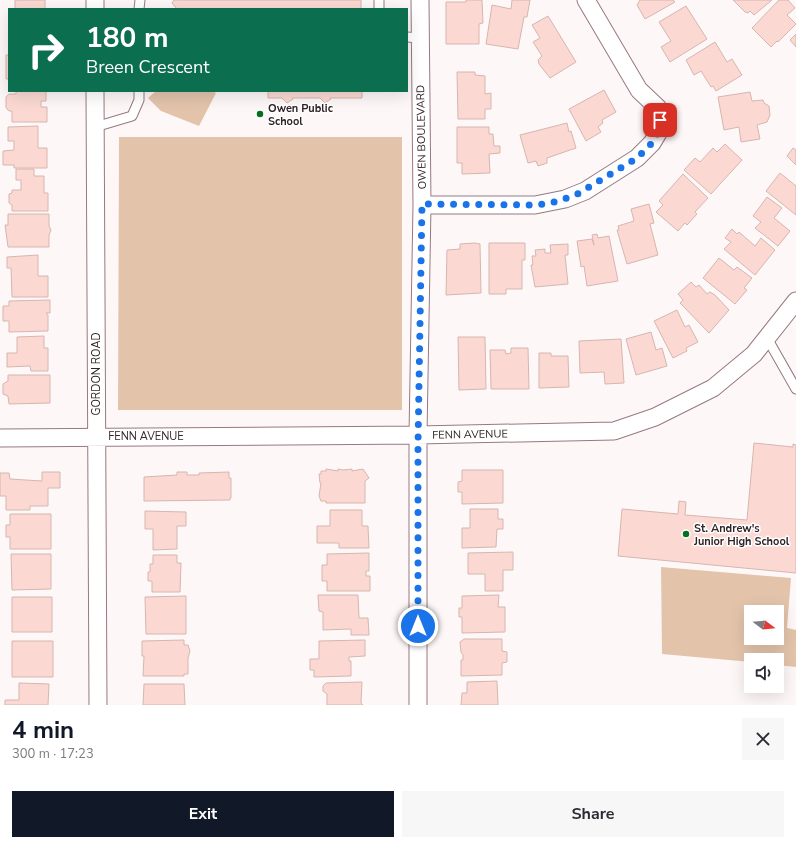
<!DOCTYPE html>
<meta charset="utf-8">
<style>
body{margin:0;font-family:"Nunito Sans",sans-serif;background:#f7f7f7;color:#2b2b33;height:100vh;display:flex;flex-direction:column;font-size:15px;white-space:nowrap}
*{box-sizing:border-box;margin:0}
p{font-size:13px;color:#7c7c81}
.icon{flex:none;width:22px;height:22px;fill:none;stroke:currentColor;stroke-width:2;stroke-linecap:round;stroke-linejoin:round}
.map{position:relative;height:705px;overflow:hidden}
.details{display:flex;flex-direction:column;background:#fff;flex:1}
.details>*{flex:none}
.top-card{position:absolute;left:8px;top:8px;width:400px;height:84px;border-radius:0px;box-shadow:0 4px 16px #0002;background:#0b6e4f;color:#fff;overflow:hidden}
.needle{width:26px;rotate:106deg}
.fabs{position:absolute;left:744px;top:605px;display:grid;gap:8px}
.fabs a{display:grid;place-items:center;width:40px;height:40px;border-radius:0px;background:#fff;box-shadow:0 4px 16px #0002;font-size:20px}
.pin{position:absolute;display:grid;place-items:center;width:34px;height:34px;color:#fff;margin:-17px;border-radius:8px;box-shadow:0 2px 6px #0006}
.me{position:absolute;width:44px;margin:-22px;rotate:0deg;stroke-linejoin:round;filter:drop-shadow(0 0 3px #0008)}
.turn{display:flex;align-items:center;gap:14px;height:84px;padding:0 12px;font-size:18px}
.turn .icon{width:52px;height:52px;stroke-width:2.5}
.turn b{display:block;font-size:28px;line-height:34px}
.round{display:grid;place-items:center;flex:none;width:42px;height:42px;border-radius:0px;background:#f7f7f7}
.summary{display:flex;align-items:center;justify-content:space-between;height:68px;padding:0 12px}
h1{font-size:24px;font-weight:700;line-height:30px;color:#111827}
.action{display:flex;gap:8px;margin-top:auto;padding:8px 12px}
.action a{flex:1;height:46px;border-radius:0px;background:#111827;color:#fff;font-size:16px;font-weight:700;line-height:46px;text-align:center}
.action a+a{background:#f7f7f7;color:#2b2b33}
.map>svg:first-child{display:block}
</style>
<div class="map">
<svg width="796" height="705" viewBox="0 0 796 705">
<rect width="100%" height="100%" fill="#fef7f8"/>
<path fill="#e3c4ab" fill-rule="evenodd" d="M156,91H212L216,93L199,126L161,111L148,98Z
M119,137H402V410H118Z
M661,567L791,578L787,628L796,630V667L777,665V660H751V662L662,654ZM751,612H777V638H751Z"/>
<path fill="#fbd9d2" stroke="#d6b6af" d="M15,0H45V9H15Z
M174,0H361V9H177L172,3Z
M466,0H482L483,23L479,24V44H446V2H466Z
M512,0H530L527,17H524L518,49L486,44L492,5L511,9Z
M640,0H673L675,2L645,19L637,5Z
M733,0H772L754,15L750,11L748,13L745,12Z
M779,0H788L795,8L787,15L796,24L778,42L777,41L771,47L752,28Z
M686,6L707,39L670,62L661,47L671,41L659,22Z
M548,16L576,62L550,78L539,64L538,60L542,56L533,42L540,38L532,25Z
M796,34V47L790,40Z
M715,42L727,62L732,59L742,75L716,91L713,86L711,87L701,71L694,75L686,60Z
M6,55H9V79H6Z
M457,72H475V75L485,76V94L491,93V109H485V119H458Z
M604,90L616,112L602,120L603,123L598,127L601,132L586,141L569,109Z
M16,91H46V101H41V107H47V122H12V111H9L6,108V97L9,94H16Z
M268,91H362V98H330L331,99L325,103L320,98H292L293,99L287,103L282,98H268Z
M750,92L752,101L763,100L764,103L769,106L770,115L767,122L757,125L760,139L741,142L739,127L724,130L718,97Z
M567,123L569,132L571,131L576,148L547,158V163L538,166L536,161L528,163L520,135Z
M38,126V148H47V168H14V165H3V151L14,150V141H8V127Z
M457,127H489V134H493L494,146H500V153L489,154L490,173L462,174V163H457Z
M725,144L742,160L711,194L684,170L695,158L700,162L713,148L717,152Z
M793,148L796,150V165L787,156Z
M16,169H34V176H44V193H48V211H12V205L9,203V194L12,193V190H21V180H16Z
M780,173L796,186V215L766,191Z
M683,174L708,198L695,212L697,214L687,225L685,223L678,231L656,212L663,205L659,201Z
M767,197L782,208L774,218L790,231L778,246L755,228L761,222L753,216Z
M649,204L654,223L650,224L658,255L627,264L617,230H619L618,226L634,221L631,209Z
M8,214H49V226L51,230L49,235V247H8L5,225H8Z
M732,229L737,234L739,232L755,246L761,238L775,250L755,275L724,249L731,242L725,238Z
M597,234L598,238L609,236L618,281L587,286L584,266L581,267L577,241L592,239L594,245L592,235Z
M475,243L480,244L481,293L446,295L447,250L460,249V244Z
M489,243H525V260H522V289H506V294H489Z
M568,244V255H565L568,284L535,287L531,265H533L532,256H536L535,250L545,249V253H551L550,245Z
M38,255V276H48V297H12L11,268H7V257Z
M719,258L734,270L737,267L752,278L744,288L747,290L735,304L703,278Z
M691,282L696,287L699,285L707,294L710,292L715,295L729,310L709,333L680,303L683,300L678,294Z
M50,300V313H46L48,315V331L9,332V321H3V306H9V301Z
M677,310L685,327L689,325L698,342L686,348L687,351L673,358L654,321Z
M651,332L656,350L662,348L667,366L636,375L626,339Z
M44,336V348H48V371H31L30,366L7,367V353H17V337Z
M458,337H485L486,389L459,390Z
M621,339L624,383L605,384L604,372L580,373L579,341Z
M511,348H528L529,389H491L490,350H505L506,354L511,353Z
M539,353H551V356H568L569,387L539,388Z
M8,375H50V403L9,404L8,396L3,394V384L8,381Z
M754,443L793,447V444L796,445V573L618,556L622,509L678,514L679,501L686,502L685,515L747,520Z
M326,469L338,471V469L343,470L352,469V471L363,469L369,478L365,481V503H326V501H321L319,496L321,483H320L319,474H321V471H326Z
M462,470H503V503L462,504V492H458V482L462,481Z
M42,472H60V488H48V506H30V510H6V496H0V473H9L10,479L42,481Z
M177,472H187V475H199V473L229,472V478H231V498H230V500L144,501V477L177,475Z
M470,509H498V519H503V529H497L496,547L462,548V528H470Z
M330,510H362V526H368L369,548H339V543H317V526H330Z
M145,511L186,512V526H177V549L153,550V529H145Z
M10,514H51V549H10V537H6V525H10Z
M513,552V570H503V591H485V574H468V553Z
M369,553V571H366V576H370V591H327V581H322V565H327V554Z
M11,554H51V589L12,590Z
M153,555H177V563H181L180,592H152V581H148V572H150V564H153Z
M318,595H358L359,618H368L369,635H351V629L323,630V612L319,611Z
M499,595L498,607H505V632L462,633V617H459V608H462V596Z
M186,596V634H146L145,597Z
M12,597H52V632H12Z
M464,639H502V651L507,652V662L502,663V675L461,676V660H463V655L461,652L460,642Z
M184,640V645H188L190,651L188,658V674H184V676H143L144,656H142V641Z
M365,640V656L349,657V661H351V676L314,677V670H310V659H319V641Z
M12,641H53V677H12Z
M497,681L498,705H461L462,693H467V682Z
M362,682L361,703L363,705H327V694L323,691V686L326,683Z
M19,683L49,684L48,705H5V700H19Z
M144,684H184L185,705H143Z"/>
<g fill="none" stroke-linecap="round" stroke-linejoin="round">
<g stroke="#977980" stroke-width="11">
<path id="service" d="M139,9L140,0
M379,9V0
M407,37L420,38
M95,127L132,116L139,100V91
M767,338L796,389"/>
</g>
<g stroke="#977980" stroke-width="19">
<path id="minor" d="M95,0V9
M95,91L98,705
M422,205H535L565,199L585,191L637,158L652,143L658,133L660,120L658,108L639,90L586,0
M0,438L418,435L614,431L655,417L713,388L754,354L796,301
M418,705V435L422,205L420,0"/>
</g>
<use href="#service" stroke="#fff" stroke-width="9"/>
<use href="#minor" stroke="#fff" stroke-width="17"/>
</g>
<g fill="none" stroke-linecap="round" stroke-linejoin="round">
<path stroke="#1a73e8" stroke-width="7" stroke-dasharray="0 12.6" d="M418,626V444L422,204L535,205L551,203L576,195L637,158L652,143L658,133L660,120"/>
</g>
<g fill="#066f1f" stroke="#fff" stroke-width="1.5">
<circle cx="260" cy="114" r="4"/>
<circle cx="686" cy="534" r="4"/>
</g>
<g text-anchor="middle" stroke-width="3" stroke-linejoin="round" paint-order="stroke">
<g font-size="11" font-weight="bold" fill="#312427" stroke="#fff" text-anchor="start">
<text x="268" y="112">Owen Public<tspan x="268" dy="13">School</tspan></text>
<text x="694" y="532">St. Andrew's<tspan x="694" dy="13">Junior High School</tspan></text>
</g>
<g font-size="11" fill="#312427" stroke="#fff">
<text transform="translate(421 137) rotate(-91)" y="4">OWEN BOULEVARD</text>
<text transform="translate(96 374) rotate(-90)" y="4">GORDON ROAD</text>
<text transform="translate(470 434) rotate(-1)" y="4">FENN AVENUE</text>
<text x="146" y="440">FENN AVENUE</text>
</g>
</g>
</svg>
<div class="fabs">
<a><svg class="needle" viewBox="-14 -14 28 28"><path d="M0-13l5 13h-10z" fill="#e53935"/><path d="M0 13l5-13h-10z" fill="#7c7c81"/></svg></a>
<a><svg class="icon" aria-label="sound" viewBox="0 0 24 24"><path d="M4 9h4l5-4v14l-5-4H4zM17 9q2 3 0 6"/></svg></a>
</div>
<div class="pin" style="left:660px;top:120px;background:#d93025"><svg class="icon" aria-label="arrive" viewBox="0 0 24 24"><path d="M6 21V4h12l-3 4 3 4H6"/></svg></div>
<svg class="me" style="left:418px;top:626px" viewBox="-20 -20 40 40"><circle r="17" fill="#1a73e8" stroke="#fff" stroke-width="3"/><path d="M0-11L8 9 0 5-8 9z" fill="#fff"/></svg>
<div class="top-card">
<div class="turn"><svg class="icon" aria-label="right" viewBox="0 0 24 24"><path d="M7 20v-9h11M14 6l5 5-5 5"/></svg><div><b>180 m</b>Breen Crescent</div></div>
</div>
</div>
<section class="details">
<div class="summary"><div><h1>4 min</h1><p>300 m · 17:23</p></div><a class="round"><svg class="icon" aria-label="close" viewBox="0 0 24 24"><path d="M6 6l12 12M18 6L6 18"/></svg></a></div>
<div class="action"><a>Exit</a><a>Share</a></div>
</section>
